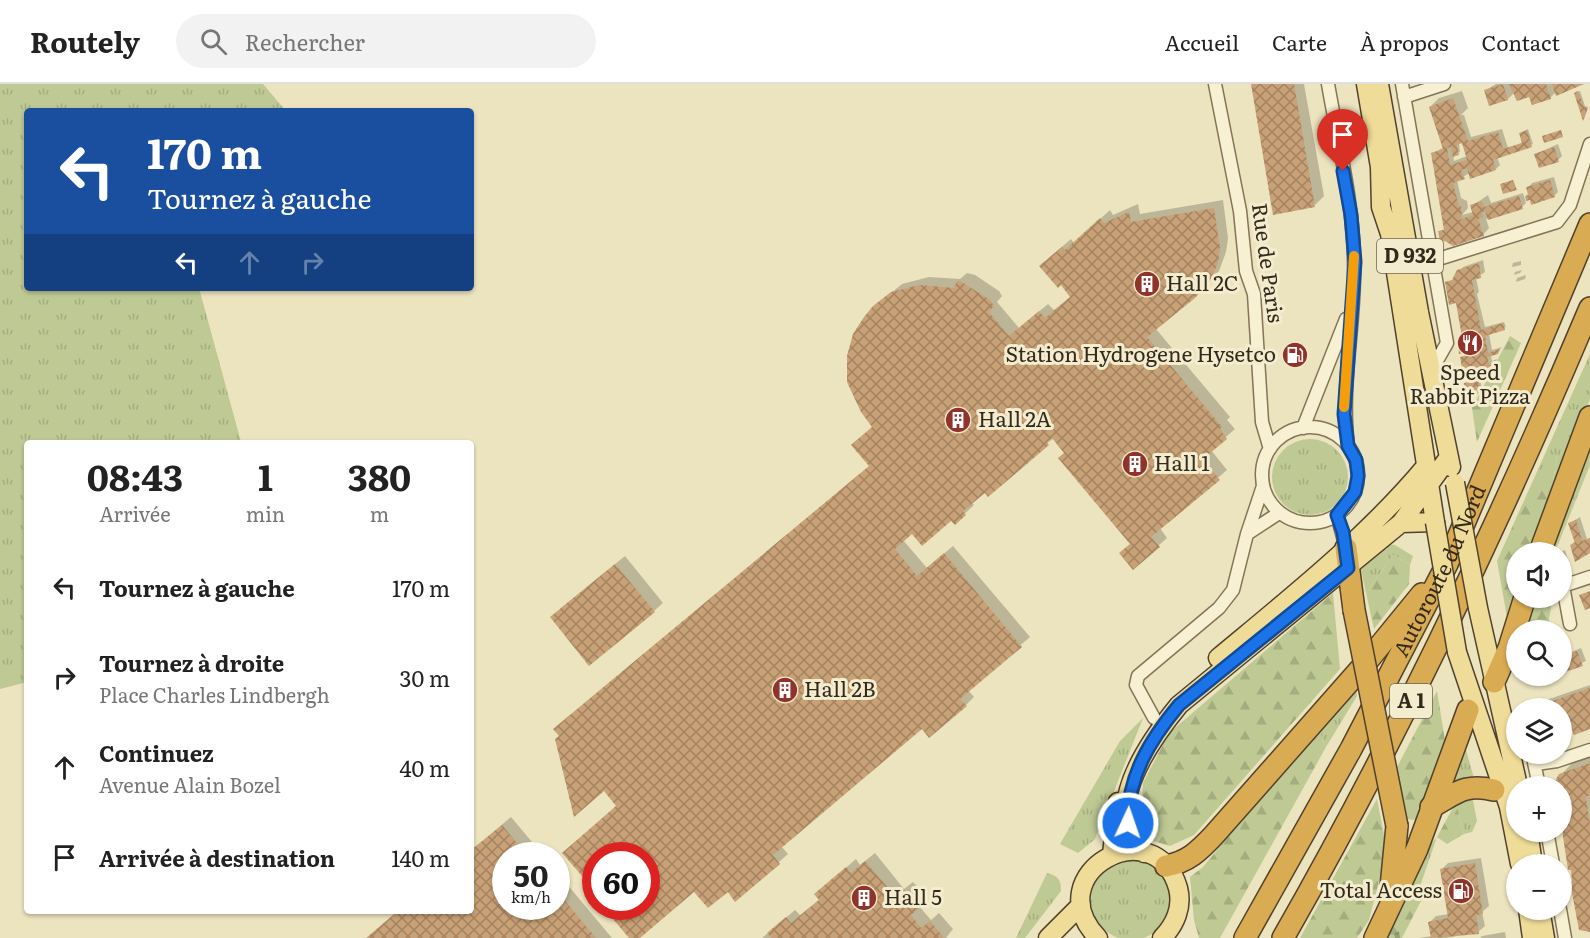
<!DOCTYPE html>
<html lang="fr">
<meta charset="utf-8">
<style>
body{margin:0;font-family:Literata,serif;background:#f2f2f2;color:#222;height:100vh;display:flex;flex-direction:column;font-size:22px;white-space:nowrap}
*{box-sizing:border-box;margin:0}
p{font-size:20px;color:#767676}
.icon{flex:none;width:33px;height:33px;fill:none;stroke:currentColor;stroke-width:2;stroke-linecap:round;stroke-linejoin:round}
.map{position:relative;flex:1;overflow:hidden}
.side{position:absolute;left:24px;top:356px;width:450px;height:474px;display:flex;flex-direction:column;background:#fff;border-radius:6px;box-shadow:0 2px 4px #0004}
.side>*{flex:none}
.hud{position:absolute;left:24px;top:24px;width:450px;height:183px;border-radius:6px;box-shadow:0 2px 4px #0004;background:#1a4fa0;color:#fff;overflow:hidden}
.buttons{position:absolute;left:1506px;top:458px;display:grid;gap:12px}
.buttons a{display:grid;place-items:center;width:66px;height:66px;border-radius:50%;background:#fff;box-shadow:0 2px 4px #0004;font-size:30px}
.speed{position:absolute;left:492px;top:758px;display:flex;gap:12px;font-size:30px;font-weight:700;text-align:center}
.speed>*{display:grid;place-content:center;width:78px;height:78px;border-radius:50%;background:#fff;box-shadow:0 2px 4px #0004;line-height:1}
.speed small{font-size:15px;font-weight:400}
.speed .limit{border:9px solid #d22;background:#fff;color:#111}
.pin{position:absolute;display:grid;place-items:center;width:51px;height:51px;color:#fff;margin:-62px -26px;border-radius:50% 50% 50% 0;rotate:-45deg;box-shadow:0 0 6px #0007}
.pin .icon{rotate:45deg}
.me{position:absolute;width:66px;margin:-33px;rotate:3deg;stroke-linejoin:round;filter:drop-shadow(0 0 4px #0008)}
.turn{display:flex;align-items:center;gap:21px;height:126px;padding:0 24px;font-size:27px}
.turn .icon{width:78px;height:78px;stroke-width:2.5}
.turn b{display:block;font-size:42px;line-height:51px}
.lanes{display:flex;align-items:center;height:57px;padding:0 24px;background:#0003;justify-content:center;gap:30px;direction:ltr}
.lanes .off{opacity:.35}
.eta{display:flex;justify-content:space-evenly;align-items:center;height:102px;text-align:center}
.eta b{font-size:36px;font-weight:700;line-height:42px}
ul{padding:0;list-style:none}
li{display:flex;align-items:center;gap:18px;height:90px;padding:0 24px}
li div{flex:1}
li b{display:block;font-size:22px}
li em{font-style:normal}
header{display:flex;align-items:center;gap:36px;box-sizing:border-box;height:84px;padding:0 30px;background:#fff;border-bottom:2px solid #e0e0e0}
header strong{font-size:28px}
nav{display:flex;gap:33px;margin-inline-start:auto;font-size:21px}
.search{width:420px;height:54px;background:#f2f2f2;display:flex;align-items:center;gap:15px;box-sizing:border-box;padding:0 21px;border-radius:33px;color:#767676;font-size:22px}
.map>svg:first-child{display:block}
</style>
<header>
<strong>Routely</strong>
<div class="search"><svg class="icon" aria-label="search" viewBox="0 0 24 24"><circle cx="10" cy="10" r="6"/><path d="M15 15l6 6"/></svg>Rechercher</div>
<nav><a>Accueil</a><a>Carte</a><a>À propos</a><a>Contact</a></nav>
</header>
<div class="map">
<svg width="1590" height="854" viewBox="0 0 1590 854">
<defs>
<pattern id="grass-tufts" width="24" height="20" patternUnits="userSpaceOnUse" patternTransform="scale(1.5)"><rect width="24" height="20" fill="#bec994"/><path d="M3 7l-1-3M5 7V3M7 7l1-3M15 17l-1-3M17 17v-4M19 17l1-3" fill="none" stroke="#a4ad7f"/></pattern>
<pattern id="forest-firs" width="22" height="20" patternUnits="userSpaceOnUse" patternTransform="scale(1.5)"><rect width="22" height="20" fill="#bec994"/><path d="M5 1l3.5 6h-7zM16 11l3.5 6h-7z" fill="#a4ad7f"/></pattern>
<pattern id="building-cross-hatch" width="8" height="8" patternUnits="userSpaceOnUse" patternTransform="scale(1.5)"><rect width="8" height="8" fill="#c9a176"/><path d="M0 0l8 8M0 8l8-8" fill="none" stroke="#a48360"/></pattern>
</defs>
<rect width="100%" height="100%" fill="#ece3bf"/>
<path fill="url(#grass-tufts)" d="M0,0H263L286,27H27V204H199L241,358H27V598L0,605Z
M1590,270V315L1550,418L1557,371L1522,421Z
M1590,346V381L1555,468H1548Z
M1272 393a38 38 0 1 1 76 0a38 38 0 1 1-76 0Z
M1386,460L1395,461L1413,472L1410,481L1393,471L1366,509L1361,485Z
M1356,601L1357,612L1326,663L1318,644Z
M1143,634L1095,755L1078,769L1060,760L1120,657Z
M1464,659L1474,694L1448,704Z
M1472,711L1477,737L1472,748L1464,750L1456,718Z
M1437,753L1417,811L1407,805L1428,764Z
M1091 816a40 40 0 1 1 80 0a40 40 0 1 1-80 0Z
M1047,789C1058,792 1061,795 1061,807L1025,854H1016Z"/>
<path fill="url(#forest-firs)" d="M1510,252L1521,259L1477,358L1472,324Z
M1557,370L1550,418L1532,468H1516V509L1507,533L1497,477L1522,421Z
M1393,471L1410,481L1409,500L1374,545L1366,509Z
M1333,509L1340,585L1194,751L1170,762L1153,757L1140,741L1143,699L1169,649Z
M1538,513H1553L1547,546H1526Z
M1437,607L1446,663L1417,736L1406,735L1397,683Z
M1318,644L1326,663L1220,854H1199L1194,836L1190,793L1203,783Z
M1377,715L1387,766L1369,836L1357,854H1300Z
M1456,718L1464,750L1447,760L1437,753Z
M1407,805L1422,815L1402,854H1386Z"/>
<path fill="#0003" fill-rule="evenodd" d="M1252,0H1304L1324,112L1315,121Z
M1496,0H1582L1556,8L1550,14L1528,11L1515,14L1514,9L1508,15L1486,6Z
M1462,7L1468,24L1461,31H1464L1471,53L1502,45L1508,64L1524,58L1521,49L1528,45L1533,60L1497,73L1500,81L1496,85L1470,89L1457,96L1461,114L1467,117L1468,124L1462,131L1473,128L1472,122L1488,111L1491,119L1523,109L1526,119L1522,123L1486,135L1489,144L1483,151L1440,147L1445,145L1432,70L1444,63L1430,23L1439,14ZM1462,57L1467,72L1454,77L1453,71L1460,68L1459,59Z
M1580,7L1585,22L1588,23L1584,35L1577,8Z
M1558,60L1562,72L1558,76L1536,70Z
M1554,93L1558,108L1554,112L1532,119L1527,112L1529,109L1528,104L1532,99Z
M1223,116L1228,154L1226,168L1219,187L1156,245L1230,333L1227,336L1235,345L1211,366L1227,386L1160,444L1167,454L1158,462L1131,459L1054,354L971,418L974,421L955,439L951,435L912,448L903,456L927,484L953,462L1030,553L968,606L974,613L966,621L922,643L781,762L788,770L736,816L728,805L694,806L638,854H631L603,822H646V771L618,722L555,645L870,382L875,342L874,223L902,200L929,193L960,195L967,189L975,191L999,207L1002,212L997,218L1019,244L1048,220L1054,226L1072,212L1050,173L1071,155L1074,159L1110,126L1113,131L1138,120L1140,130Z
M1483,176L1485,188L1476,194L1479,208L1477,210L1485,243L1504,238L1506,243L1489,250L1492,266L1502,263L1497,269L1491,271L1492,277L1497,275L1492,289L1480,296L1482,304L1477,311L1474,309L1472,312L1466,299L1471,297L1469,286L1461,273L1466,271L1458,255L1463,252L1457,215L1447,199L1454,196L1463,183Z
M1521,177V181L1512,183L1513,179Z
M1522,186L1520,189L1514,191L1515,188Z
M1526,191L1525,195L1516,198L1517,194Z
M1580,433L1587,455L1590,454V467L1576,476L1571,461L1575,457L1570,439Z
M1565,466L1570,482L1562,487L1561,468Z
M625,472L663,519L654,527L561,524Z
M1581,564L1586,577L1562,588V572Z
M1590,601V644L1566,637L1562,638V624H1543L1542,621L1549,615Z
M1590,671V846L1572,785H1570L1562,736V702H1556L1561,691L1574,677Z
M511,733L543,771H506V822H556V787L612,854H367L471,826V767Z
M875,769L904,805L913,798L927,814L919,822L931,836L939,829L953,845L946,854H762L795,826L800,831L820,815L825,802L856,775L860,781Z
M1481,774L1489,822L1482,828L1485,842L1478,848L1446,854H1419L1432,852L1430,838L1436,832L1449,830L1441,786L1448,779Z
M1399,847L1400,854H1395L1394,850Z
M1505,848L1506,854H1480L1482,852Z"/>
<path fill="url(#building-cross-hatch)" fill-rule="evenodd" d="M1251,0H1294L1315,123L1273,131Z
M1503,0L1508,16L1489,22L1484,6Z
M1509,0H1546L1551,15L1532,21L1529,13L1517,17Z
M1552,0H1584L1556,12Z
M1578,7L1584,23L1588,24L1583,37L1574,9Z
M1453,14L1468,57L1498,48L1503,65L1522,59L1519,49L1527,46L1532,63L1493,76L1496,86L1470,95L1467,84L1461,86L1465,95L1453,99L1459,123L1461,122L1462,132L1459,136L1473,131L1470,121L1482,117L1484,123L1519,112L1523,125L1488,136L1485,127L1482,128L1483,133L1478,135L1484,152L1453,162L1445,157L1440,158L1438,147L1444,146L1431,69L1443,65L1429,23ZM1462,59L1467,76L1450,81L1447,64L1451,63L1453,73L1459,71L1457,61Z
M1561,46L1563,53L1544,59L1542,52Z
M1554,63L1559,78L1539,84L1534,70Z
M1513,96L1517,106L1503,110L1500,100Z
M1550,96L1555,113L1531,121L1530,116L1526,117L1525,112L1528,111L1526,103Z
M1214,124L1220,164L1218,179L1210,197L1195,214L1147,253L1222,343L1220,345L1227,355L1203,375L1220,396L1151,453L1160,463L1133,486L1119,469L1130,460L1058,374L1064,369L1052,354L1047,358L1049,361L988,413L985,409L963,427L966,431L955,441L951,437L922,462L912,450L895,465L917,492L944,469L1022,563L960,615L967,622L929,654L922,645L773,771L780,780L735,818L728,808L708,824L694,808L640,854H629L602,822H646V771H596V808L562,769L616,722L604,707L574,733L555,655L559,652L553,645L869,382L851,361L872,343L861,328L847,298V272L853,250L864,233L873,222L891,208L919,201L954,204L957,197H960L990,216L994,222L989,228L1009,252L1039,227L1045,234L1070,213L1061,201L1058,204L1039,182L1062,163L1065,166L1100,134L1104,139L1129,128L1131,138Z
M1479,179L1481,194L1472,196L1481,246L1503,239L1505,246L1485,252L1488,269L1500,265L1498,270L1487,273L1489,280L1495,278L1488,295L1479,298L1481,307L1476,308L1477,312L1474,313L1470,300L1472,313L1467,314L1464,299L1470,298L1468,289L1463,290L1460,273L1465,272L1464,269L1459,270L1457,254L1462,253L1456,219L1449,221L1445,198L1452,196L1457,186Z
M1576,436L1582,457L1590,454V469L1575,478L1570,461L1575,459L1568,439Z
M615,480L655,528L589,582L550,533Z
M1590,507V524L1585,526L1579,511Z
M1577,567L1583,582L1562,589V572Z
M1590,604V645L1574,651L1572,646L1568,647L1565,639L1562,640V624H1542L1541,621Z
M1590,679V711L1586,713L1590,741V848L1579,846L1570,798L1572,797L1571,786H1568L1562,746V702H1554V699L1559,690Z
M502,741L527,771H506V822H556V806L596,854H366L399,826H471V766Z
M865,777L895,812L904,805L919,824L911,831L921,844L930,837L944,854H772L767,849L786,833L791,839L819,816L814,810L846,783L851,789Z
M1475,779L1483,830L1476,831L1479,850L1431,854L1428,838L1448,834L1440,785Z"/>
<g fill="none" stroke-linecap="round" stroke-linejoin="round">
<g stroke="#847458" stroke-width="15">
<path id="minor" d="M1215,0L1240,127L1246,187L1254,210L1262,338L1270,365
M1328,0C1338,58 1353,117 1354,176C1356,238 1340,300 1348,362
M1402,0L1447,259L1431,287
M1404,13L1444,0
M1432,177L1557,138L1570,121L1590,60
M1262 391a48 48 0 1 1 96 0a48 48 0 1 1-96 0Z
M1303,344L1346,235
M1263,402L1247,450L1279,429
M1337,431L1346,464
M1570,540L1563,502L1590,493
M1154,634L1136,601L1138,592L1219,524L1233,506L1247,450
M1532,669L1539,702
M1536,680L1557,677L1590,666
M1547,747L1553,780
M1560,825L1565,854"/>
</g>
<g stroke="#51412d" stroke-width="21">
<path id="primary" d="M1366,0L1380,83L1381,123L1390,150L1435,438L1401,439
M1379,0L1419,228L1451,383
M1478,524L1518,702
M1457,568L1509,723L1520,780
M1218,574C1290,514 1366,454 1426,382
M1528,747L1533,780
M1144,769C1139,760 1132,749 1128,739C1117,702 1157,648 1179,621L1401,439L1449,373
M1112,770L1118,718
M1528,825L1532,854
M1540,825L1545,854
M1048,854L1081,821
M1098,854C1036,789 1155,724 1178,804C1183,823 1175,841 1162,854"/>
</g>
<g stroke="#51412d" stroke-width="24">
<g id="motorway">
<path d="M1346,464L1354,526"/>
<path d="M1540,468L1590,333"/>
<path d="M1494,598L1509,564L1525,513"/>
<path d="M1431,723C1456,710 1463,699 1494,706"/>
<path d="M1166,782C1188,778 1199,767 1214,751L1364,581L1422,510"/>
<path d="M1391,803L1397,742"/>
<path id="s1" d="M1245,854L1351,665L1447,480L1590,140"/>
<path d="M1283,854C1399,651 1499,440 1590,224"/>
<path d="M1375,854L1417,765L1468,626"/>
</g>
</g>
<use href="#minor" stroke="#f7f0d2" stroke-width="12"/>
<use href="#primary" stroke="#efdc98" stroke-width="18"/>
<use href="#motorway" stroke="#d9ab52" stroke-width="21"/>
<g stroke="#51412d" stroke-width="21" stroke-linecap="butt">
<path id="primary-bridge" d="M1455,399L1478,524
M1435,438L1457,568"/>
</g>
<g stroke="#51412d" stroke-width="24" stroke-linecap="butt">
<path id="motorway-bridge" d="M1354,526L1397,742"/>
</g>
<use href="#primary-bridge" stroke="#efdc98" stroke-width="18"/>
<use href="#motorway-bridge" stroke="#d9ab52" stroke-width="21"/>
</g>
<g fill="none" stroke-linecap="round" stroke-linejoin="round">
<g stroke="#114b97" stroke-width="15">
<path id="route" d="M1128,739C1127,693 1150,656 1179,621L1348,484L1343,448L1337,431L1355,408L1358,392L1356,376L1348,362L1344,330L1355,178L1351,131L1343,87"/>
</g>
<use href="#route" stroke="#1a73e8" stroke-width="10"/>
<path stroke="#f59e0b" stroke-width="10" d="M1344,323L1354,172"/>
</g>
<defs>
<g id="building-disc" transform="scale(1.35)"><circle r="9.5" fill="#90342b" stroke="#f4eccf"/><path d="M-4-6H4V6H1V3H-1V6H-4ZM-2.5-4.3h1.7v1.8h-1.7ZM.8-4.3h1.7v1.8H.8ZM-2.5-1h1.7V.8h-1.7ZM.8-1h1.7V.8H.8Z" fill="#fff"/></g>
<g id="restaurant-disc" transform="scale(1.35)"><circle r="9.5" fill="#90342b" stroke="#f4eccf"/><path d="M-5-6h1v4h1v-4h1v4h1v-4h1v5L-1.5 .5V6h-2V.5L-5-1ZM5-6V6H3V1.5H1.5Q1.5-4 5-6Z" fill="#fff"/></g>
<g id="fuel-disc" transform="scale(1.35)"><circle r="9.5" fill="#90342b" stroke="#f4eccf"/><path d="M-5.5-6h7V0h2V4h1.3V-2.5L3-4.5l.8-.8L6-3V5H2.5V1h-1V6h-7ZM-4.2-4.7v3.2H.2V-4.7Z" fill="#fff"/></g>
</defs>
<g fill-rule="evenodd">
<use href="#building-disc" x="1147" y="200"/>
<use href="#restaurant-disc" x="1470" y="259"/>
<use href="#fuel-disc" x="1295" y="271"/>
<use href="#building-disc" x="958" y="336"/>
<use href="#building-disc" x="1135" y="380"/>
<use href="#building-disc" x="785" y="606"/>
<use href="#fuel-disc" x="1461" y="807"/>
<use href="#building-disc" x="864" y="814"/>
</g>
<g text-anchor="middle" stroke-width="6" stroke-linejoin="round" paint-order="stroke">
<g fill="#f4eccf" stroke="#6e6452" stroke-width="1.5">
<rect x="1377" y="155" width="66" height="34" rx="4.5"/>
<rect x="1390" y="600" width="42" height="34" rx="4.5"/>
</g>
<g font-size="20" font-weight="bold" fill="#342a1c">
<text x="1410" y="179">D 932</text>
<text x="1411" y="624">A 1</text>
</g>
<g font-size="21" fill="#342a1c" stroke="#f4eccf">
<text transform="translate(1267 179) rotate(82)" y="7">Rue de Paris</text>
<text dy="7" stroke="none"><textPath href="#s1" startOffset="416">Autoroute du Nord</textPath></text>
</g>
<g font-size="21" fill="#342a1c" stroke="#f4eccf" text-anchor="start">
<text x="1166" y="207">Hall 2C</text>
<text x="1276" y="278" text-anchor="end">Station Hydrogene Hysetco</text>
<text x="1470" y="296" text-anchor="middle">Speed<tspan x="1470" dy="24">Rabbit Pizza</tspan></text>
<text x="978" y="343">Hall 2A</text>
<text x="1154" y="387">Hall 1</text>
<text x="804" y="613">Hall 2B</text>
<text x="1442" y="814" text-anchor="end">Total Access</text>
<text x="884" y="821">Hall 5</text>
</g>
</g>
</svg>
<div class="buttons">
<a><svg class="icon" aria-label="sound" viewBox="0 0 24 24"><path d="M4 9h4l5-4v14l-5-4H4zM17 9q2 3 0 6"/></svg></a>
<a><svg class="icon" aria-label="search" viewBox="0 0 24 24"><circle cx="10" cy="10" r="6"/><path d="M15 15l6 6"/></svg></a>
<a><svg class="icon" aria-label="layers" viewBox="0 0 24 24"><path d="M12 4l9 5-9 5-9-5zM3 14l9 5 9-5"/></svg></a>
<a>+</a>
<a>−</a>
</div>
<div class="speed"><div>50<small>km/h</small></div><div class="limit">60</div></div>
<div class="pin" style="left:1343px;top:87px;background:#d93025"><svg class="icon" aria-label="arrive" viewBox="0 0 24 24"><path d="M6 21V4h12l-3 4 3 4H6"/></svg></div>
<svg class="me" style="left:1128px;top:739px" viewBox="-20 -20 40 40"><circle r="17" fill="#1a73e8" stroke="#fff" stroke-width="3"/><path d="M0-11L8 9 0 5-8 9z" fill="#fff"/></svg>
<div class="hud">
<div class="turn"><svg class="icon" aria-label="left" viewBox="0 0 24 24"><path d="M17 20v-9H6M10 6l-5 5 5 5"/></svg><div><b>170 m</b>Tournez à gauche</div></div>
<div class="lanes"><svg class="icon" aria-label="left" viewBox="0 0 24 24"><path d="M17 20v-9H6M10 6l-5 5 5 5"/></svg><svg class="icon off" aria-label="ahead" viewBox="0 0 24 24"><path d="M12 20V5M6 11l6-6 6 6"/></svg><svg class="icon off" aria-label="right" viewBox="0 0 24 24"><path d="M7 20v-9h11M14 6l5 5-5 5"/></svg></div>
</div>
<section class="side">
<div class="eta">
<div><b>08:43</b><p>Arrivée</p></div>
<div><b>1</b><p>min</p></div>
<div><b>380</b><p>m</p></div>
</div>
<ul>
<li><svg class="icon" aria-label="left" viewBox="0 0 24 24"><path d="M17 20v-9H6M10 6l-5 5 5 5"/></svg><div><b>Tournez à gauche</b></div><em>170 m</em></li>
<li><svg class="icon" aria-label="right" viewBox="0 0 24 24"><path d="M7 20v-9h11M14 6l5 5-5 5"/></svg><div><b>Tournez à droite</b><p>Place Charles Lindbergh</p></div><em>30 m</em></li>
<li><svg class="icon" aria-label="ahead" viewBox="0 0 24 24"><path d="M12 20V5M6 11l6-6 6 6"/></svg><div><b>Continuez</b><p>Avenue Alain Bozel</p></div><em>40 m</em></li>
<li><svg class="icon" aria-label="arrive" viewBox="0 0 24 24"><path d="M6 21V4h12l-3 4 3 4H6"/></svg><div><b>Arrivée à destination</b></div><em>140 m</em></li>
</ul>
</section>
</div>
